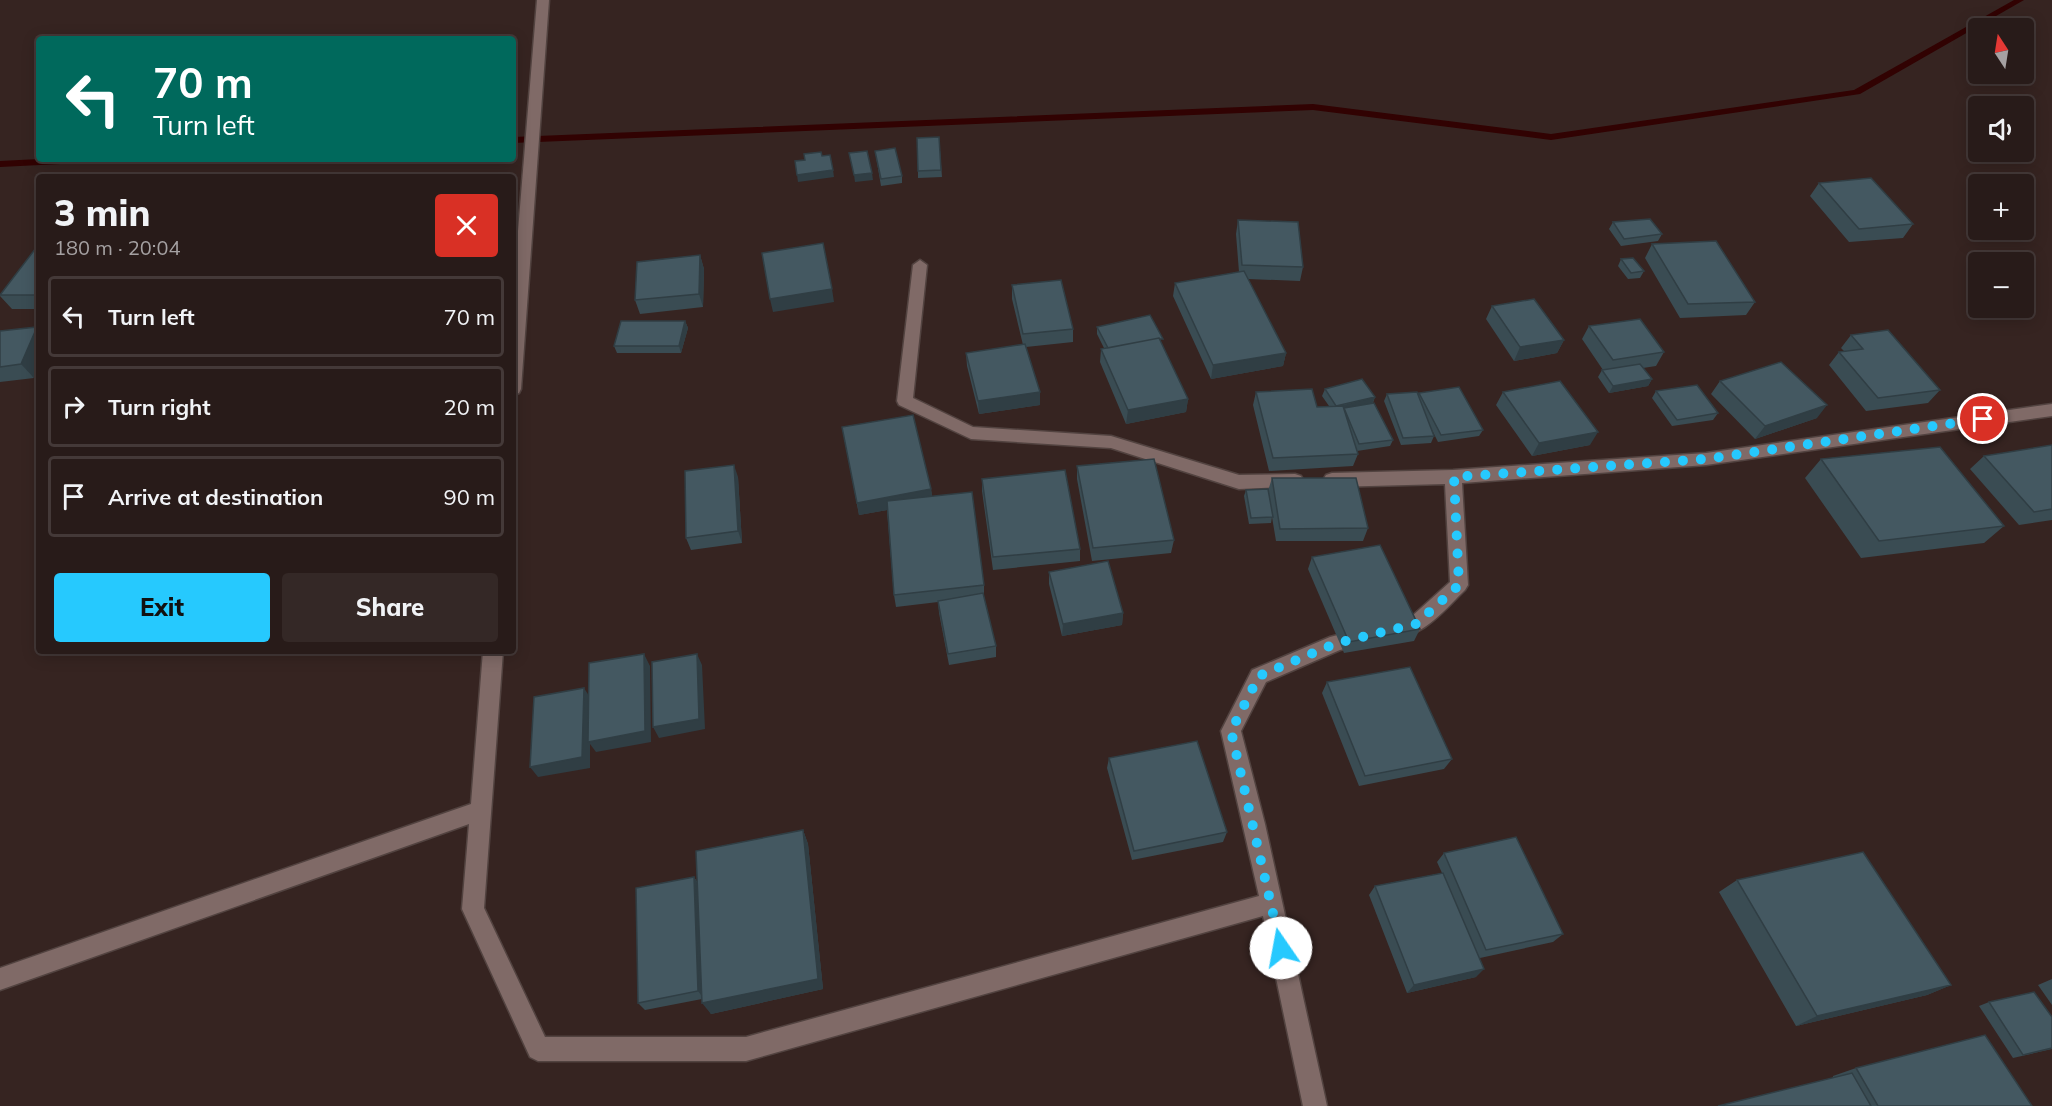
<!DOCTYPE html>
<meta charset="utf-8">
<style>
body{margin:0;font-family:Mulish,sans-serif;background:#342826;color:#f1f3f6;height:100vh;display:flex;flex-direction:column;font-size:22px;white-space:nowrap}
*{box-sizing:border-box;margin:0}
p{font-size:20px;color:#a5a1a2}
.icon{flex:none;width:33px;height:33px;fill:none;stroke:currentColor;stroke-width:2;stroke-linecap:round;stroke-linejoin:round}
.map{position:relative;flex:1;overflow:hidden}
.panel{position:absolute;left:36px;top:174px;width:480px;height:480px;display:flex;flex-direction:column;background:#281b19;border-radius:6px;box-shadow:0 3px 15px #0003,0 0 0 2px #443938}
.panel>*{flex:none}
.guide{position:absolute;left:36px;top:36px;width:480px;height:126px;border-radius:6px;box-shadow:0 3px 15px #0003,0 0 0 2px #443938;background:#00695c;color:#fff;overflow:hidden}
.needle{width:39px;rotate:348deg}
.fabs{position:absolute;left:1968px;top:18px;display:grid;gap:12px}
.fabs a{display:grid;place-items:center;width:66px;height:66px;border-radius:6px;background:#281b19;box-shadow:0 3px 15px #0003,0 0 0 2px #443938;font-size:30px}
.pin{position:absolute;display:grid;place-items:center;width:51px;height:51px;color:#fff;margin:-26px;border:3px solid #fff;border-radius:50%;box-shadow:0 2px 6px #0007}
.me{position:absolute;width:66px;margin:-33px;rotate:348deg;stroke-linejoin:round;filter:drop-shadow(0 0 4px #0008)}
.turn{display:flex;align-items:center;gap:21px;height:126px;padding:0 18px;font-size:27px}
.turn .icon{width:78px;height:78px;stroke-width:2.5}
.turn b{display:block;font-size:42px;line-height:51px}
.round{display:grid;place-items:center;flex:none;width:63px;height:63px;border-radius:6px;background:#342826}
.overview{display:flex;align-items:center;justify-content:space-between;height:102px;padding:0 18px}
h1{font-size:36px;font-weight:800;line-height:45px}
.button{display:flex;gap:12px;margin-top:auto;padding:12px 18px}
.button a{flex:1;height:69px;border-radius:6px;background:#26c9fe;color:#111;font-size:24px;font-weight:800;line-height:69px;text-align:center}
.button a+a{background:#342826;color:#f1f3f6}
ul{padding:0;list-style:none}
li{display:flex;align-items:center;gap:18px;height:81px;margin:0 12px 9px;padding:0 6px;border:3px solid #443938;border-radius:6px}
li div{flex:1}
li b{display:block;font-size:22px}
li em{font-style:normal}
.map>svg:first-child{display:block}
</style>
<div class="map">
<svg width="2052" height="1106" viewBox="0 0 2052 1106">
<rect width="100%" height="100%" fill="#362421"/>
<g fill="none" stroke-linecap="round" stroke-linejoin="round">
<path fill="#310202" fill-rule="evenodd" d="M2014,0H2024L1860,94L1551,140L1313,110L513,143V137L1313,104L1551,134L1854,90Z
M39,159H105L100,162L0,167V161Z"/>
<g stroke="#524340" stroke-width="3">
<path id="street" d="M537,0H549L521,389L519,393L513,395V292Z
M920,260L927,265L913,398L973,427L1111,436L1239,475L1295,474L1301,476L1304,481L1301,486L1239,489L1111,448L971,439L899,405L897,401L913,265Z
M2052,404V416L1706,465L1462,483L1468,585L1465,590C1446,608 1418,645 1387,635L1385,629L1387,623L1411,617L1450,582L1445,484L1332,487L1326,485L1323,480L1326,475L1332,473L1453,470L1706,453Z
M1361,629L1368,631L1370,637L1368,643L1340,650L1266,682L1241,731L1265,824L1327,1106H1303L1263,916L746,1061H538L530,1057L462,909L469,824L0,990V968L471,804L483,651H503L484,908L545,1037H746L1259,896L1221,731L1252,670L1330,637Z"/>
</g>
<use href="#street" fill="#806a67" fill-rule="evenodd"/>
</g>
<path fill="#3a4c53" d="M939,137L942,177L918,178V171Z
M875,151L902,176V183L881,186Z
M1819,183L1913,224L1903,238L1849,242L1810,196Z
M1238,220L1303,267L1300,281L1248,279L1286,353L1283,366L1211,379L1173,296L1175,283L1239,272L1236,234Z
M1613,222L1662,234L1658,241L1621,246L1609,229Z
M39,244V309H12L0,296V295Z
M1652,244L1755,302L1746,315L1680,318L1645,258Z
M700,255L704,269L703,307L640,314L635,300Z
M1621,259L1644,271L1640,278L1628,279L1618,266Z
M1012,285L1073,329V342L1026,347L1040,392V405L979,414L967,366L966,353L1023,345L1012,299Z
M1492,306L1564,340L1557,353L1514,361L1486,319Z
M685,321L688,328L681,353H617L614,346Z
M1589,326L1664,352L1656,366L1643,368L1652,379L1648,386L1609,393L1598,377L1602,370H1603L1582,339Z
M1097,327L1162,345L1188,399L1186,412L1126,424L1100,362L1101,349L1104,348L1097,334Z
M0,331L34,378L0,382Z
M1851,335L1940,390L1928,403L1866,411L1829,365L1839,352L1844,351L1841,348Z
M1720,381L1817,418L1755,439L1711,394Z
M1325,389L1375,397L1373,403L1393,440L1390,446L1357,451L1358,454L1353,466L1269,471L1253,405L1256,392L1317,407L1329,406L1322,396Z
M1656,391L1718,413L1713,420L1672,426L1652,398Z
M1503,392L1590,445L1532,456L1496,405Z
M1419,393L1483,430L1479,436L1438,442L1430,426L1434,436L1431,443L1401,445L1384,401L1387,394L1418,395Z
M842,427L931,489L932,496L984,585V597L996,646V657L949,665L939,613L938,602L896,607L894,595L887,510L859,515Z
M2052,445V520L2019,525L1970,469L1984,456Z
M1821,459L2004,526L1984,543L1861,558L1805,478Z
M1077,466L1174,540L1171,553L1092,561L1077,479Z
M738,477L742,543L691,550L686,538Z
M1272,478L1368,528L1363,541H1276L1272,517L1271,523L1249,524L1244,496L1246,490L1268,491Z
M982,479L1080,549V561L993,570L982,491Z
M1312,557L1420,629L1414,641L1344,653L1308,569Z
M1049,572L1123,613L1122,625L1062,636L1049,584Z
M1327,682L1452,759L1444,769L1359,786L1322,693Z
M1109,758L1227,832L1223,842L1132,860L1107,768Z
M803,830L808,844L823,989L711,1014L702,999L645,1010L638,1003L694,877L698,883Z
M1444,853L1563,934L1553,942L1480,958L1476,977L1407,993L1369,895L1375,886L1442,873L1437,862Z
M1737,880L1951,985L1927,995L1796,1026L1719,892Z
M2052,979V1005L2038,985Z
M1989,1002L2052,1017V1049L2013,1058L1979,1006Z
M1856,1068L2032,1106H1718L1833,1078V1076Z"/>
<path fill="#303e44" d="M833,170L834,177L798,182L797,175Z
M872,173L873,180L855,182L854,175Z
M700,255L704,269L703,307L699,294Z
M832,289L834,302L773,312L770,299Z
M685,321L688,328L681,353L679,346Z
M37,327L39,329V366L34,378L21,364Z
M1564,340L1557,353L1514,361L1520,347Z
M1286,353L1283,366L1211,379L1213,365Z
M1652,379L1648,386L1609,393L1613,386Z
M1040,392V405L979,414L978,401Z
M1375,397L1372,404L1343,408L1336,407Z
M1188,399L1186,412L1126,424L1128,410Z
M1827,405L1817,418L1755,439L1765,426Z
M1598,432L1590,445L1532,456L1539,443Z
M734,465L738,477L742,543L738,531Z
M931,489L933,502L859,515L857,503Z
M1123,613L1122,625L1062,636L1063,624Z
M644,654L650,666L651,742L596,752L590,744V768L538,777L530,767L584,688L591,699Z
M697,654L702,665L705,729L659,738L653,727Z
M803,830L808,844L823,989L711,1014L702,1003Z
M694,877L699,886L704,999L698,991Z
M1484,969L1476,977L1407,993L1414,985Z
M1951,985L1927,995L1796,1026L1817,1016Z"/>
<path fill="#445861" stroke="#303e44" stroke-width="1.5" d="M939,137L941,170L918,171L917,138Z
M895,148L902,176L881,179L875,151Z
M867,151L872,173L854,175L849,153Z
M821,152L822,156L830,155L833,170L797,175L795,161L805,160L804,154Z
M1871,178L1913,224L1859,229L1819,183Z
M1650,219L1662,234L1624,239L1613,222Z
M1238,220L1298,222L1303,267L1242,265Z
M1716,241L1755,302L1688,304L1652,244Z
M823,243L832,289L770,299L762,253Z
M39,244V295H0Z
M700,255L699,294L635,300L637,262Z
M1633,258L1644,271L1631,273L1621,259Z
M1244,271L1286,353L1213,365L1175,283Z
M1061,280L1073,329L1023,334L1012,285Z
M1534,299L1564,340L1520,347L1492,306Z
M1150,315L1163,339H1160L1159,338L1108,348L1097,327Z
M1640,319L1664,352L1613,360L1589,326Z
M621,321H685L679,346H614Z
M37,327L21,364L0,367V331Z
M1888,330L1940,390L1878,398L1839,352L1863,349L1851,335Z
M1159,338L1188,399L1128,410L1101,349Z
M1025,344L1040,392L978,401L966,353Z
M1781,362L1827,405L1765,426L1720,381Z
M1640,364L1652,379L1613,386L1602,370Z
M1362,379L1375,397L1336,406L1325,389Z
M1560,381L1598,432L1539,443L1503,392Z
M1697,385L1718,413L1677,420L1656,391Z
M1459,387L1483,430L1441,435L1419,393Z
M1312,389L1317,407L1343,406L1358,454L1273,458L1256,392Z
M1417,392L1434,436L1403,438L1387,394Z
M1374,403L1393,440L1359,444L1344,408Z
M913,415L931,489L857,503L842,427Z
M2052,445V509L2034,512L1984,456Z
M1940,447L2004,526L1879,541L1821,459Z
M1154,459L1174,540L1093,548L1077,466Z
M734,465L738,531L686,538L685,471Z
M1065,470L1080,549L993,557L982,479Z
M1272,478H1356L1368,528L1280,529Z
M1268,489L1273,517L1251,518L1246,490Z
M972,492L984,585L894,595L887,501Z
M1380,545L1420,629L1349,642L1312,557Z
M1108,561L1123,613L1063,624L1049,572Z
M983,593L996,646L948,654L938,601Z
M644,654L645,731L588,742L589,663Z
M697,654L699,719L653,727L652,662Z
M1410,667L1452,759L1365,776L1327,682Z
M584,688L582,757L530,767L534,697Z
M1197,741L1227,832L1134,851L1109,758Z
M803,830L818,979L702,1003L696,851Z
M1516,837L1563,934L1486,950L1444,853Z
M1863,852L1951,985L1817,1016L1737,880Z
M1443,873L1484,969L1414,985L1375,886Z
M694,877L698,991L638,1003L636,888Z
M2034,992L2052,1017V1048L2023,1055L1989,1002Z
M1985,1035L2032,1106H1878L1856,1068Z
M1852,1073L1871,1106H1718Z"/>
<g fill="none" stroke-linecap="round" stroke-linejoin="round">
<path stroke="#26c9fe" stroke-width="10" stroke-dasharray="0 18" d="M1281,948L1231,731L1259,676L1337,643L1416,624L1459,585L1454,477L1706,459L1983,419"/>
</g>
</svg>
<div class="fabs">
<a><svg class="needle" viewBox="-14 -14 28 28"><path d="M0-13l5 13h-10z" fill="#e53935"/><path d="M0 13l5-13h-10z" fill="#a5a1a2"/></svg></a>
<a><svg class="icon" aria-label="sound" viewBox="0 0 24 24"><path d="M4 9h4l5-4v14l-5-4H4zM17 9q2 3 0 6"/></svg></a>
<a>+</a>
<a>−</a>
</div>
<div class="pin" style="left:1983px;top:419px;background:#d93025"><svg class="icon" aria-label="arrive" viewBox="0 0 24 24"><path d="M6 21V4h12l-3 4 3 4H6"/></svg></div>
<svg class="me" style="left:1281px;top:948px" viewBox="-20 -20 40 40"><circle r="19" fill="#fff"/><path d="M0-13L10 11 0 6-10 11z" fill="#26c9fe"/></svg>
<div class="guide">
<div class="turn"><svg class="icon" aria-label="left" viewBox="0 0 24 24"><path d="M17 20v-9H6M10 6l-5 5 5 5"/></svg><div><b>70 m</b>Turn left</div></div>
</div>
<section class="panel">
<div class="overview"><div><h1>3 min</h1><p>180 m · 20:04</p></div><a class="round" style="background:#d93025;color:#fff"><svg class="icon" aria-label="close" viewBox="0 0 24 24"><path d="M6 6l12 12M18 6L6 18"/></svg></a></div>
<ul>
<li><svg class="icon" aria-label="left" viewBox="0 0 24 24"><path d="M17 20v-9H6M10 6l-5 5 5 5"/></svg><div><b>Turn left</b></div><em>70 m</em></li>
<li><svg class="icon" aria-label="right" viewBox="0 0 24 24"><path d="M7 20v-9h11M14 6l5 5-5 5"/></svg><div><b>Turn right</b></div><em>20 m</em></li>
<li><svg class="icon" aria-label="arrive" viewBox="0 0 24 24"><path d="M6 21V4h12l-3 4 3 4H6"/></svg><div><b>Arrive at destination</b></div><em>90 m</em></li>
</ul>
<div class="button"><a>Exit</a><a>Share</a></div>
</section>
</div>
